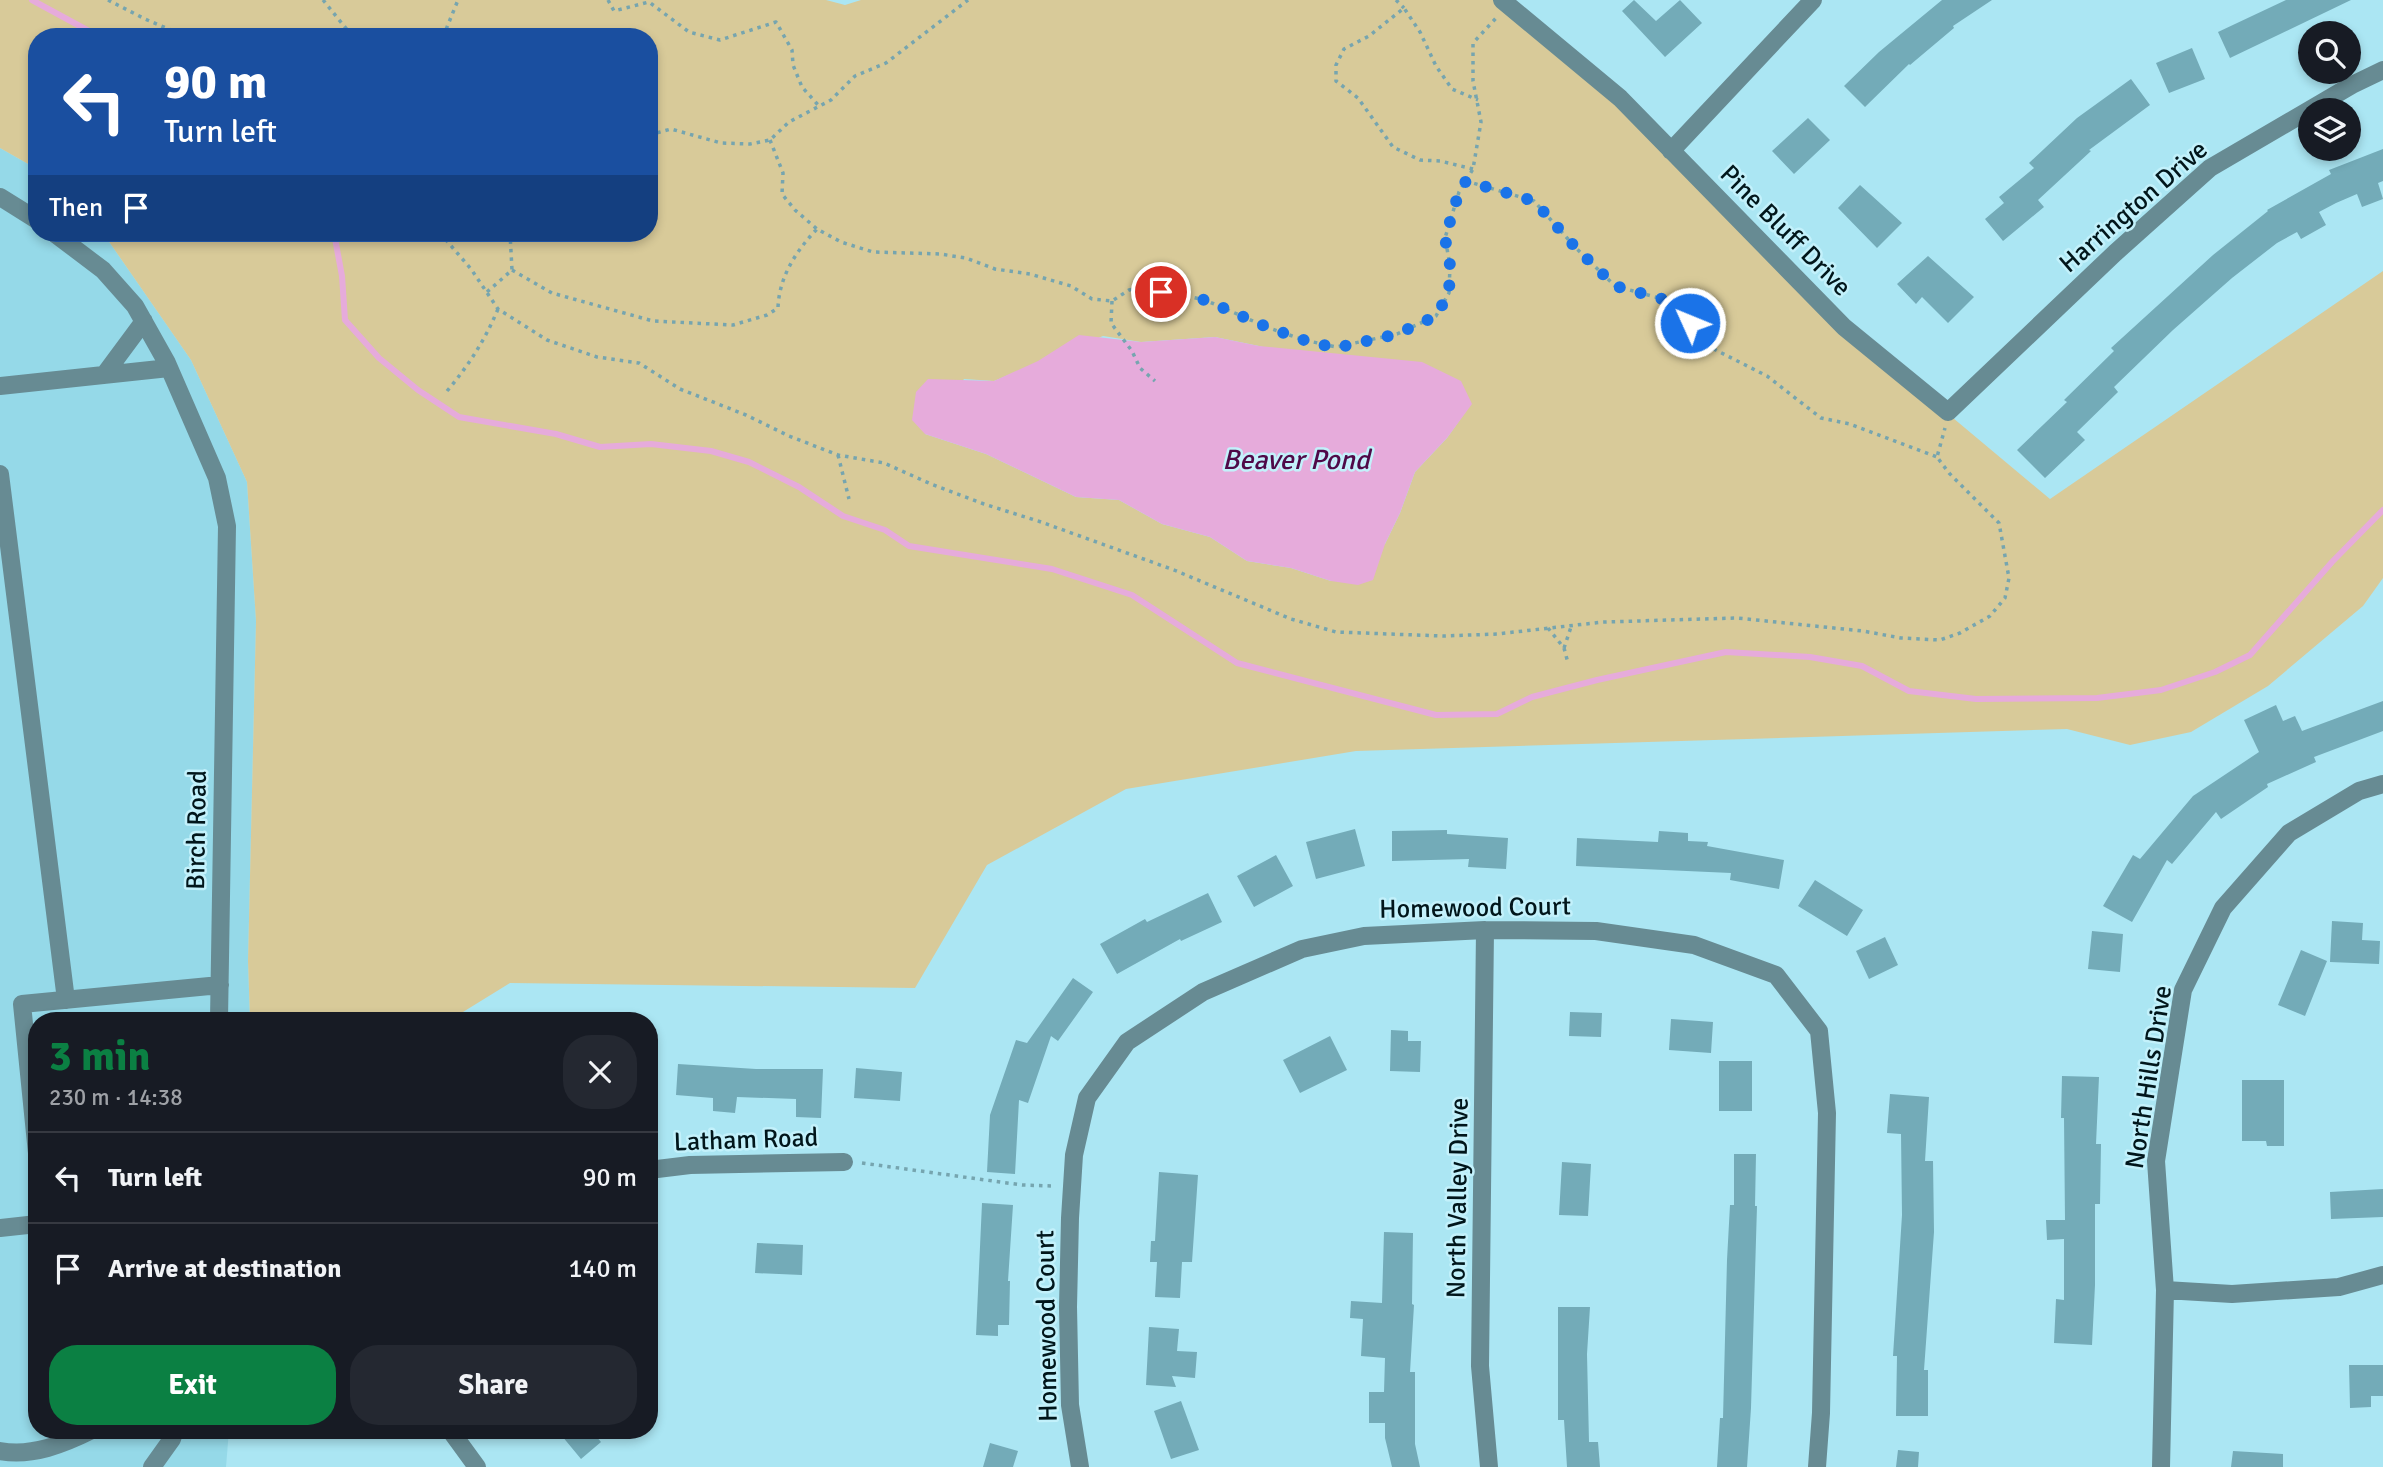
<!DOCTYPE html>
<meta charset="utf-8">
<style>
body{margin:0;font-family:Signika,sans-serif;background:#242831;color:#f1f3f6;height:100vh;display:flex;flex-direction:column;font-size:26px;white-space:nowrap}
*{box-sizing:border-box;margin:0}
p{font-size:23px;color:#9ea1a6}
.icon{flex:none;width:38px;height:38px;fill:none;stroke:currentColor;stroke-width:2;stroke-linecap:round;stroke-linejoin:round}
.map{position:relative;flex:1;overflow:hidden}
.sheet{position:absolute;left:28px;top:1012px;width:630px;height:427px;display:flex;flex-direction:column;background:#171b24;border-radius:28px;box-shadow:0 4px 10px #0003}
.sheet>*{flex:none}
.hud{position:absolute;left:28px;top:28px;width:630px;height:214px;border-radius:28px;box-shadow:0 4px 10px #0003;background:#1a4fa0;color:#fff;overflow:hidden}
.buttons{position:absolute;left:2298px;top:21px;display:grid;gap:14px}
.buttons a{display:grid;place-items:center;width:63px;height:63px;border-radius:50%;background:#171b24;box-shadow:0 4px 10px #0003;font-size:35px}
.pin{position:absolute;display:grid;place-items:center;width:60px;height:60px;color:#fff;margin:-30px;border:4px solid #fff;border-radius:50%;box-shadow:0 2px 7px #0007}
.me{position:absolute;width:77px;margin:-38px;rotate:314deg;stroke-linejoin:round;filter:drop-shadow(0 0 5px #0008)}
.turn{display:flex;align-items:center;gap:24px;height:147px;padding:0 21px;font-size:32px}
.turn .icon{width:91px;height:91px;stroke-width:2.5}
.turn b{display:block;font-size:49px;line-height:60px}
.then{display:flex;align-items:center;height:66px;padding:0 21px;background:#0003;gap:14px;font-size:26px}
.round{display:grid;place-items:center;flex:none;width:74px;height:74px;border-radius:28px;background:#242831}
.summary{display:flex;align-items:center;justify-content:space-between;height:119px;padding:0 21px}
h1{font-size:42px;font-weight:700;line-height:52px;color:#0b8043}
.action{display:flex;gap:14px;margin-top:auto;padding:14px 21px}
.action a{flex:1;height:80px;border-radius:28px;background:#0b8043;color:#fff;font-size:28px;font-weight:700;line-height:80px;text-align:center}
.action a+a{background:#242831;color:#f1f3f6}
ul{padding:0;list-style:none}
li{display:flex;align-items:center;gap:21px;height:91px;padding:0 21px;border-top:2px solid #363941}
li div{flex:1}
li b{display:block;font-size:26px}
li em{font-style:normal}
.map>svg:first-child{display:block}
</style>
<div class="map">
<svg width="2383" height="1467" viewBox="0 0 2383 1467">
<rect width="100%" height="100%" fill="#abe6f3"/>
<path fill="#95d9e8" d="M0,148L37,169V233H103L191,360L247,482L256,621L248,961L250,1020H37V1430H229L226,1467H0Z"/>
<path fill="#d8ca99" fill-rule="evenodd" d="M0,0H826L845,5L861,0H1513L1916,387L2050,499L2383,271V578L2363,606L2268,686L2191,732L2130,745L2067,729L1356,751L1126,789L987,865L915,988L510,983L450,1020H250L248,961L256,621L247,482L191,360L103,233H649V37H37V169L0,148ZM1103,336L1141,342L1215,337L1259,346L1471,404L1447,438L1415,472L1400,513L1385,544L1331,581L1291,568L1247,561L1210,537L1162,524L1119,500L1076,497L986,454L925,434L964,379L994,381Z"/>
<path fill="#e6abdb" d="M1079,335L1141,342L1215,337L1259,346L1422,362L1461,381L1472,404L1447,438L1415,472L1400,513L1385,544L1373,580L1358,585L1331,581L1291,568L1247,561L1210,537L1162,524L1119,500L1076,497L986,454L925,434L912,420L916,392L928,379L994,381L1038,361Z"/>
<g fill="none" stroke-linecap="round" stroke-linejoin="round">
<path stroke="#e6abdb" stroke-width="6" d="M32,0L100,37
M334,233L342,276L345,320L379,358L418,390L459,417L556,434L600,447L651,444L711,451L749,462L799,487L843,516L885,530L909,546L1052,569L1132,595L1237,663L1436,715L1497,714L1532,697L1597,680L1726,652L1810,657L1862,666L1909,691L1976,699L2097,698L2161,690L2215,672L2250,655L2332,562L2383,510"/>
</g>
<path fill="#73abb8" d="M1634,0L1656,21L1680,0L1702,23L1665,57L1622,11Z
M1942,0H1992L1953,26L1954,28L1910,65L1909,64L1865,107L1844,86L1879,52Z
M2286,0H2351L2230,58L2218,32Z
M2192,48L2205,79L2169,93L2156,63Z
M2131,79L2150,105L2089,150L2091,151L2038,200L2044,207L2003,241L1985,219L2004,203L1999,197L2034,168L2029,163L2077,118Z
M1808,118L1830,140L1794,174L1772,151Z
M2383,149V181L2378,183L2383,199L2362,207L2357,194L2336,203L2319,212L2326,225L2301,239L2297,232L2277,243L2232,278L2173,330L2114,387L2118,392L2077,432L2085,440L2045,478L2017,450L2067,402L2064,400L2114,351L2111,348L2213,255L2268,211L2267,210L2331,174L2329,170Z
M1860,185L1902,223L1877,248L1838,208Z
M1928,256L1974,297L1948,323L1922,297L1916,304L1897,284Z
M2383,701V731L2314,757L2316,762L2267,784L2268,787L2221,819L2216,812L2172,864L2167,860L2132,922L2103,906L2133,855L2140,859L2193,796L2259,752L2244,720L2276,705L2283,721L2295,716L2302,731Z
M1355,829L1365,866L1316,879L1306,842Z
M1447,830V834L1508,838L1506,869L1468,867L1469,859L1392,861V831Z
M1659,831L1688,833V841L1708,842L1707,846L1784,860L1779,889L1730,880L1731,873L1576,866L1577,838L1658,842Z
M1276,855L1293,886L1254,907L1237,876Z
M1815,880L1863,910L1847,936L1798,906Z
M1208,893L1222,922L1181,941L1180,939L1117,974L1100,944L1145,919L1147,922Z
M2332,921L2363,923L2362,940L2380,941L2379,964L2330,962Z
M2092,931L2123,934L2120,972L2088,969Z
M1885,937L1898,965L1869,979L1856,951Z
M2301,950L2327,961L2305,1016L2278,1005Z
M1073,978L1093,992L1058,1041L1051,1036L1028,1103L1019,1100L1015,1174L987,1172L990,1115L1016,1040L1027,1043Z
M1570,1012L1602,1013L1601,1037L1569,1036Z
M1671,1019L1713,1022L1711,1053L1669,1050Z
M1391,1030L1408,1031V1041H1421L1420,1072L1390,1071Z
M1330,1036L1347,1070L1300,1093L1283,1060Z
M1719,1061H1752V1111H1719Z
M678,1064L756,1069H823L821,1118L796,1117V1099L737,1097L735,1113L713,1111V1098L676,1095Z
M856,1068L902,1072L900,1101L854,1098Z
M2062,1076L2099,1077L2096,1144H2101L2100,1204H2095V1285L2092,1345L2054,1343L2056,1299L2064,1300V1239L2047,1240L2046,1220H2065L2064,1118H2061Z
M2242,1080H2284V1146H2267L2266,1141H2242Z
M1890,1094L1929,1097L1925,1161H1933L1934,1232L1924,1370H1928V1416H1896L1897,1356H1893L1902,1215L1901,1134L1887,1133Z
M1734,1154H1756L1755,1206H1757L1751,1408L1747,1467H1717L1720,1418H1723L1727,1260L1730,1205H1734Z
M1562,1162L1591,1164L1588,1216L1559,1215Z
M1159,1172L1198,1175L1192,1262H1182L1180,1298L1155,1297L1157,1262H1150L1151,1241H1155Z
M2383,1189V1217L2331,1219L2330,1192Z
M982,1203L1013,1205L1008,1281H1010L1009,1325H998V1336L976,1335Z
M1384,1232L1413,1233L1412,1304L1414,1305L1410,1372H1415V1444L1420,1467H1392L1385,1438V1423H1369V1392H1384L1385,1358L1361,1356L1363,1319L1350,1318L1351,1301L1382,1303Z
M757,1243L803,1245L802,1275L755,1273Z
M1558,1307H1590L1587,1354L1589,1442H1598L1600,1467H1567L1564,1420H1558Z
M1149,1327L1179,1329L1177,1351L1197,1352L1195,1378L1172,1376L1176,1387L1146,1385Z
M2349,1365H2383V1396H2371V1407L2350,1408Z
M1181,1401L1199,1450L1171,1459L1154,1411Z
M557,1430H591L601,1442L581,1459Z
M990,1443L1018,1451L1013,1467H983Z
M1898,1450L1919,1452L1918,1467H1896Z
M2233,1451L2283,1454V1467H2231Z"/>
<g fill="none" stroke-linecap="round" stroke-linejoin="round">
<path stroke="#76a5af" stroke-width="3.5" stroke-dasharray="3.5 5" stroke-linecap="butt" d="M108,0L145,19L187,37
M323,0L353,37
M608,0L614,11L649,2L689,32L720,40L776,22L792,50L793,65L802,87L819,106
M1396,0L1404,8
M443,37L458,0
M649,135L671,129L721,143L750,144L770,140L789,122L831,100L855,76L886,63L968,0
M770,140L783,173L782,194L795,210L817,229L841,242L873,252L940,254L966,258L995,269L1030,274L1071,286L1092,299L1112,301L1129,290L1145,287L1205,300L1269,328L1304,340L1336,347L1397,334L1436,316L1449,293L1450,265L1445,238L1459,192L1473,169L1481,122L1473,81V43L1497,17
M1473,169L1440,161L1420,160L1393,147L1358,98L1336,81V65L1344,49L1369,36L1404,8L1420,32L1436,66L1452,89L1478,100
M1466,181L1534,201L1576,248L1615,286L1681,304L1700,342L1767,376L1821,418L1850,424L1937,457
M440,233L471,269L498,309L547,340L597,357L639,363L680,389L746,415L789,436L838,455L884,463L931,484L984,504L1041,522L1174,570L1291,619L1336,632L1443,636L1497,634L1603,622L1737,618L1863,631L1901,638L1940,640L1960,633L1990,616L2005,598L2009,578L1999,523L1949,473L1937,457L1945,428
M512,270L552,293L653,321L733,325L767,315L778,308C779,277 796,251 817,229
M487,292L512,270L510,233
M1112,301L1111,323L1132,351L1140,368L1155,381
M447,391C469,365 485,340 498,309
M838,455L849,499
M1548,628L1564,648L1568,663
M1564,648L1571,627
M862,1163L1022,1185L1053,1186"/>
<path stroke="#678b93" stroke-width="18" d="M1502,0L1620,98L1844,327L1948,412L2115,253L2210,168L2352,85L2383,70
M1671,151L1813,0
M0,197L37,220
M54,233L103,270L135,306L167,363L217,478L227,526L219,1020
M104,375L144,321
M0,386L169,368
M0,474L66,1000
M1485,930L1480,1366L1489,1467
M37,1153L22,1004L220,985
M649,1170L690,1165L844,1162
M0,1228L37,1224
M2165,1290L2232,1294L2339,1287L2383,1275
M450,1430L477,1467
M0,1451C32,1457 64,1444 92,1430
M152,1467L172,1439L175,1430
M1080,1467L1070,1405L1068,1307L1070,1218L1074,1155L1087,1098L1127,1042L1203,992L1302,949L1364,936L1485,930L1596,931L1694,945L1776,975L1819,1031L1827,1113L1821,1413L1817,1467
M2161,1467L2165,1290L2156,1161L2183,990L2223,908L2289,833L2359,791L2383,784"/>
</g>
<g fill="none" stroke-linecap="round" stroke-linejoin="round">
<path stroke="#1a73e8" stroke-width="12" stroke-dasharray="0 21.6" d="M1161,292L1205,300L1269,328L1304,340L1336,348L1397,334L1436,316L1449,293L1450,265L1445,238L1459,192L1466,181L1534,201L1576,248L1615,286L1681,304L1690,323"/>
</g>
<g text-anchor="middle" stroke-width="5" stroke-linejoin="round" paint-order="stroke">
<g font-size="26" fill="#01161b" stroke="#c3f1fb">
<text transform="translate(2133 206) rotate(-41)" y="9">Harrington Drive</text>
<text transform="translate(1786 230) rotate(45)" y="9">Pine Bluff Drive</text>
<text transform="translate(196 830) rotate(-89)" y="9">Birch Road</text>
<text transform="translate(1475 907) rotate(-1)" y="9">Homewood Court</text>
<text transform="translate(2148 1077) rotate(-81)" y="9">North Hills Drive</text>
<text transform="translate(746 1139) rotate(-2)" y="9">Latham Road</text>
<text transform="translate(1457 1198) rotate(-89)" y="9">North Valley Drive</text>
<text transform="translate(1046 1326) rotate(-91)" y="9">Homewood Court</text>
</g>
<g font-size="28" font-style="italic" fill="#4f0948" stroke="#c3f1fb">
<text x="1296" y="469">Beaver Pond</text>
</g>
</g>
</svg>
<div class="buttons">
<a><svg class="icon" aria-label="search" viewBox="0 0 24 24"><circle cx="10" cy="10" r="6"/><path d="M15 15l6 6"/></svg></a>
<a><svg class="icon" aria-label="layers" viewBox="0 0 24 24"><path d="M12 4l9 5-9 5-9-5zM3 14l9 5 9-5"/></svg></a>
</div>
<div class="pin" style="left:1161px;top:292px;background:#d93025"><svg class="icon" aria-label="arrive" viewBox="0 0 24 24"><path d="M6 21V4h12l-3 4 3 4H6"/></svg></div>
<svg class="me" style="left:1690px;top:323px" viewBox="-20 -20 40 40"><circle r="17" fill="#1a73e8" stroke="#fff" stroke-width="3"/><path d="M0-11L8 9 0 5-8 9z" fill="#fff"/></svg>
<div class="hud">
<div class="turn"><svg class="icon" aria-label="left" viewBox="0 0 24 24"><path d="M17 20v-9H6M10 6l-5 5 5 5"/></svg><div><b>90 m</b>Turn left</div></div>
<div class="then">Then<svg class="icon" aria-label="arrive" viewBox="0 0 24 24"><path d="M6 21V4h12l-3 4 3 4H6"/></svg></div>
</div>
<section class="sheet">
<div class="summary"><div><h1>3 min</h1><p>230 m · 14:38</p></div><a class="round"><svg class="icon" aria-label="close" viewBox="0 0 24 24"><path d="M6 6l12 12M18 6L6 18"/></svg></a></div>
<ul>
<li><svg class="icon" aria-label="left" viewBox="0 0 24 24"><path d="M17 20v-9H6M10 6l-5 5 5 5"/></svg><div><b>Turn left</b></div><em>90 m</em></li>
<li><svg class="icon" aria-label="arrive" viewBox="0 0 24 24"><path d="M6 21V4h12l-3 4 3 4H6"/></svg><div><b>Arrive at destination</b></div><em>140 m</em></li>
</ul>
<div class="action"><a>Exit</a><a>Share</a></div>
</section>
</div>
